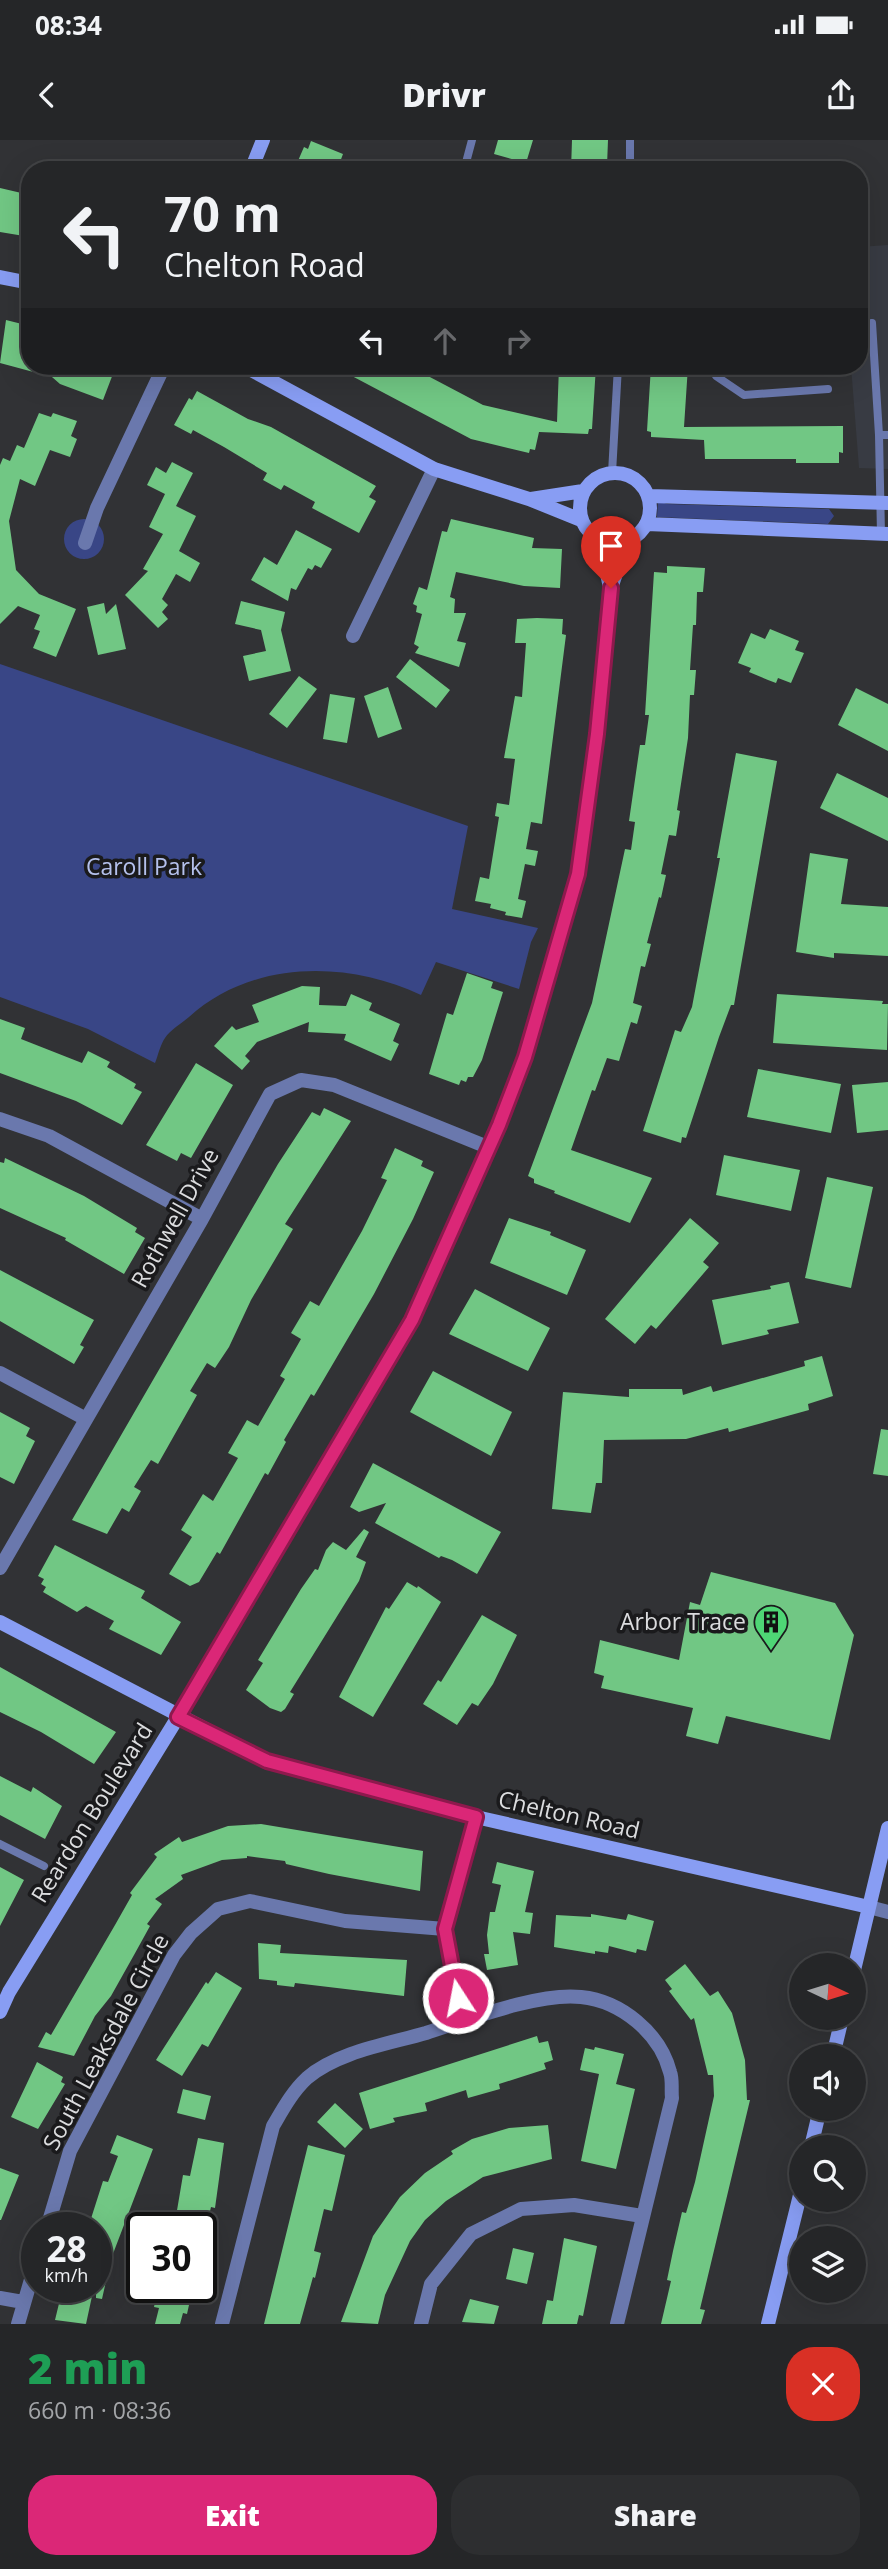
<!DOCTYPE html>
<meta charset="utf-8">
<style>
body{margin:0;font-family:"Open Sans",sans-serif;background:#2d2e30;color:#f1f3f6;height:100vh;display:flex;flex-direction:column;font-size:26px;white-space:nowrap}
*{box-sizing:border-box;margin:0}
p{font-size:23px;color:#a3a5a8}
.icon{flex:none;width:38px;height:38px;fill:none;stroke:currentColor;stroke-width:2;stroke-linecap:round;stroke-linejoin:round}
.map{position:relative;height:2184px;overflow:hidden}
.details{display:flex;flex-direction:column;background:#252628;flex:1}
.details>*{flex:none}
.top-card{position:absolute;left:21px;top:21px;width:847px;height:214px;border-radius:28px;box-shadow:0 7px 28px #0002,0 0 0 2px #424345;background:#252628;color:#f1f3f6;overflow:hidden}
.needle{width:46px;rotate:94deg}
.controls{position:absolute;left:789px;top:1813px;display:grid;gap:14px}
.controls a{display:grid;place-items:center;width:77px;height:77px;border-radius:50%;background:#252628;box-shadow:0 7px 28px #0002,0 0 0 2px #424345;font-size:35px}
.speed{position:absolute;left:21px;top:2072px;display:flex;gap:14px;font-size:35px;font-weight:700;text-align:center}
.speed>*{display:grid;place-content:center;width:91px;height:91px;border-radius:50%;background:#252628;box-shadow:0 7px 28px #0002,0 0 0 2px #424345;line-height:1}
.speed small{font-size:18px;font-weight:400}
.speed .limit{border:4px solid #111;border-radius:10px;background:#fff;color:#111}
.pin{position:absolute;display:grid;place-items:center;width:60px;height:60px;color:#fff;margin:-72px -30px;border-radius:50% 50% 50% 0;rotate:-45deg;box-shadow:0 0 7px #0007}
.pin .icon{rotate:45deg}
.me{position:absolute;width:77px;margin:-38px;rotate:349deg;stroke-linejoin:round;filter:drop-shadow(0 0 5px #0008)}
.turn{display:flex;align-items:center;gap:24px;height:147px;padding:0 28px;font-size:32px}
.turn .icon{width:91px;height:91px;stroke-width:2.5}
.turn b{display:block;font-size:49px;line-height:60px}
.lanes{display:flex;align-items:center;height:66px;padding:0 28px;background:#0003;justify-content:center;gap:35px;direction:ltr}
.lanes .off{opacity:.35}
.round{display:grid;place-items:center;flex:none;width:74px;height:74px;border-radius:28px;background:#2d2e30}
.overview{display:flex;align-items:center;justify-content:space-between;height:119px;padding:0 28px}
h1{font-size:42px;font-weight:800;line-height:52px;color:#1e9e55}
.primary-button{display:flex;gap:14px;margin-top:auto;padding:14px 28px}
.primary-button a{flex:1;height:80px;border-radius:28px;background:#db2777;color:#fff;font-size:28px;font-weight:800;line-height:80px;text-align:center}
.primary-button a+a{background:#2d2e30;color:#f1f3f6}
.status{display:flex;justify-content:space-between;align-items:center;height:49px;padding:0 35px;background:#252628;direction:ltr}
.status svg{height:19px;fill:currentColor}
header{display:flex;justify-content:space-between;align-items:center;height:91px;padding:0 28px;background:#252628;font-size:32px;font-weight:800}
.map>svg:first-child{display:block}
</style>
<div class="status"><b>08:34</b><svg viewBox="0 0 49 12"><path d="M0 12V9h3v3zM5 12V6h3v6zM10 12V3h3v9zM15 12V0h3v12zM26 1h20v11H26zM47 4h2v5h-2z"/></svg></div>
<header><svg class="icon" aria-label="back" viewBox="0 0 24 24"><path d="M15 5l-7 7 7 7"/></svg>Drivr<svg class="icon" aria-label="share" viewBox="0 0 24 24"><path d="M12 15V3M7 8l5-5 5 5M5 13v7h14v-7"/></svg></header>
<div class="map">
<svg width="888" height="2184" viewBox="0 0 888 2184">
<rect width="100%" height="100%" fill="#313235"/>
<path fill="#383b43" d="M888,105V329L859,328L851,226H859V107Z"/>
<path fill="#394686" d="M658,361L667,364L829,369L834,376L828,384L657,377Z
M64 399a20 20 0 1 1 40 0a20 20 0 1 1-40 0Z
M0,524L468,686L452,769L538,788L531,802L519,849L436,822L421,855C347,820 252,820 189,877C182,883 170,890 165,898C160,905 158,916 155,923L88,889L0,857Z"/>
<path fill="#71c784" d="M498,0H533L526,23L494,14Z
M572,0H608L607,26H603V30H571Z
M311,1L343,14L337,30H294L304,7L308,9Z
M0,48L30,55V97L0,92Z
M6,180L30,186V226H116L103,260L60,244L52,237L0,223Z
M333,226H409L483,265L557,282L559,226H596L592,289H589L588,294L539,292L535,310L530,309L529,313L471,299Z
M651,226H688L684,287L843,286V313L839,312V323H796V319H705L704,300L651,297V292L647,291Z
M197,251L248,279L271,287L376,346L369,357L376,361L359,393L312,368L315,362L284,345L281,350L263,340L267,333L224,307L193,290L191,294L174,285L189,258L192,260Z
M39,273L51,277L53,273L77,281L71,296L77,299L70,317L50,310L35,346L20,339L9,381L16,430L39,454L76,469L56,517L33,508L40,491L34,489L40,475L18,466L0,484V325L3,318L10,321L17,305L24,308Z
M172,322L193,333L176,366L196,376L179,411L200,423L190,442L176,434L162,459L168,465L162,472L168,479L158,488L125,455L148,431L143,429L163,394L149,387L165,354L147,345L156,327L166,333Z
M451,379L534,398L532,408L562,409L560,448L524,446L456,432L450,457L455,459L454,473H466L457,501L466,503L459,527L415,513L419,507L414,504L422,474L416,472L417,466L413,464L419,447L427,450L442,391L447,392Z
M296,390L332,409L321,428L315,425L312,430L308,428L296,450L291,448L288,461L251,440L264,417L277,425Z
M667,426L705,428L703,452H697L696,485H693L690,530H696L694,555H690L688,598L677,670L680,671L676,696L669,695L661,734L666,735L661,758L659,757L647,803L651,804L645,827L641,826L633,863L642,866L637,884L631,882L619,921L607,918L595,951L592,950L571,1010L652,1038L630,1083L554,1053L555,1051L534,1043V1039L528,1036L592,863L625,709L631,710L635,682L629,681L640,605H645L649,575H645L654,432L667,433Z
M241,461L285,472L281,490L291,531L249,541L243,516L266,511L261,490L235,484Z
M104,463L106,474L116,464L126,509L98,515L87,467Z
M537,478L563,479L562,494L566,495L542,684L531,682L526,709L538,711L535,726L525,724L518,759L526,761L522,778L505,775L506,772L490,768L491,764L475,761L480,737L489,739L499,677L495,676L497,663L509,665L515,619L504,618L515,556L522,557L526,503H515L517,479Z
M770,489L799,501L795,510L804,513L791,543L778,538L776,543L768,540L749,532L751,528L738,523L751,493L765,499Z
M410,519L450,550L436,568L396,537Z
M299,536L317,549L287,588L269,574Z
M388,547L402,589L378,598L364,556Z
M856,548L888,564V611L838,585Z
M330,554L355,558L347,603L323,599Z
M736,613L777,621L734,865H731L719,897L686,998L682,997L681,1003L643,991L675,890L681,892L692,867L720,718H717Z
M837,633L888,658V701L820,668Z
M810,713L848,719L841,764L888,767V816L834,813V818L796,812Z
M467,833L493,842L491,848L503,852L482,920L473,937H468L466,942L461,940L459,945L429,934L447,873L453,875Z
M302,846L320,847L319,865L346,866L351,854L372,863L369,870L400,884L393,901L399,904L391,921L344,900L346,894L308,892L309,882L257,902L245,916L250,921L242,930L214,906L232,886L236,890L259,882L252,865Z
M777,854L883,861L882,864H888L887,910L773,903Z
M0,879L25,888L21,899L82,923L88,911L110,922L107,927L136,944L134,948L142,952L122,985L76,961L0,933Z
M196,923L233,945L191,1018L181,1013L177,1021L146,1005Z
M758,929L841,944L831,993L747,977Z
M888,942V990L857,993L852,945Z
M324,968L351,981L285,1084L293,1089L251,1160L229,1207L215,1228L207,1223L190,1251L197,1255L158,1324L151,1320L134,1347L141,1351L129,1372L122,1368L107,1394L72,1380L278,1024L312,972L320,976Z
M395,1008L423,1021L421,1026L434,1032L413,1079L374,1154L314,1256L311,1254L284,1300L286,1302L268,1335L265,1333L220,1414L217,1412L199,1442L190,1446L169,1434L192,1397L181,1390L203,1354L213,1361L238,1318L228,1313L247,1280L258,1286L285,1239L280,1236L301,1199L291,1193L310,1161L319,1166L362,1091L387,1040L381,1038Z
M724,1015L800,1030L791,1071L716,1055Z
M5,1018L84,1056L137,1088L135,1092L145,1098L124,1134L65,1100L66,1098L0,1068V1022L4,1023Z
M827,1037L873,1047L851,1148L805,1138Z
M509,1078L551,1092L550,1095L586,1110L567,1155L490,1123Z
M690,1078L719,1103L703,1122L709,1127L656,1189L651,1185L635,1204L605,1179Z
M0,1130L94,1180L80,1205L84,1207L74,1224L0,1181Z
M789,1142L799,1183L767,1190L769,1194L722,1205L712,1160L771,1149L770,1146Z
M475,1149L550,1188L528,1231L449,1194Z
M822,1216L833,1256L808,1264L809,1270L729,1292L728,1288L686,1299L604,1300L602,1343H596L591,1373L552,1369L563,1252L629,1257V1249H682L683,1255L711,1246L713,1252L805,1226L804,1221Z
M433,1231L512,1272L491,1316L410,1272Z
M0,1272L30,1288L26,1296L35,1301L14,1344L0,1337Z
M881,1289L888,1290V1336L873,1334Z
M373,1323L501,1392L477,1434L452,1420L441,1416L439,1418L375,1383L386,1363L359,1372L350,1367Z
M364,1389L369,1392L356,1417L366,1422L359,1441L290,1552L294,1554L285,1569L281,1572L270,1568L246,1550L263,1523L258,1520L301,1449L315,1429L318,1430L326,1410L333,1402L346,1410Z
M55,1405L145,1451L141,1458L181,1482L161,1515L109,1489L114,1481L86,1466L77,1472L43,1452L46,1447L41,1444L44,1439L38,1436Z
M711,1432L835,1463L854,1495L830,1600L726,1576L718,1604L686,1596L693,1568L601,1548L604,1536L594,1533L600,1500L679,1520L690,1462L700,1465Z
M407,1442L417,1448L418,1446L441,1462L373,1577L339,1557L386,1467L389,1469Z
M482,1475L517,1495L493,1544L478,1566L472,1563L457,1585L423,1564L438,1540L441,1542Z
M0,1527L116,1592L94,1624L41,1592L0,1572Z
M0,1636L31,1652L33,1647L62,1666L45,1699L0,1675Z
M261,1684L423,1711L420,1751L329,1734L286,1724L285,1721L247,1716V1718L222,1720L181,1735L183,1739L155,1759L162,1764L147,1784L150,1786L134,1815L111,1856L95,1876L74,1916L38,1907L46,1892L51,1895L115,1785L132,1755L130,1753L157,1717L154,1714L179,1697L182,1702L228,1686Z
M497,1722L534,1731L525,1772L533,1773L530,1794L513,1792L518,1825L487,1830L484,1814H489L487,1795L490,1772H495L501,1745L492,1743Z
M0,1727L24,1740L0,1786Z
M591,1774L626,1780L628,1774L654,1781L646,1811L637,1809L636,1813L609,1806L608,1813L595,1811V1814L554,1807L556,1775L591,1777Z
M258,1803L281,1805L280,1813L407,1820L404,1856L295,1843L294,1847L277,1845V1841L259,1839Z
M685,1824L710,1856L718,1851L732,1873L745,1920L747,1960H750L700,2169L705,2170L701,2184H661L671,2141L667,2140L673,2111L682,2072L686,2073L695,2042L714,1956L713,1935H708L694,1878L691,1880L669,1851L672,1849L665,1840Z
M216,1832L242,1848L208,1907L202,1904L182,1936L156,1920L206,1842L208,1844Z
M537,1896L539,1903L548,1901L553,1920L544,1923L546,1929L499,1944L500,1949L468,1958L466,1950L425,1963L427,1971L393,1978L395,1982L370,1989L359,1953Z
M595,1907L624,1914L616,1944L635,1949L616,2029L581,2021L599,1934L580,1930L585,1908L594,1910Z
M37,1922L63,1937L61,1942L65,1944L38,1989L11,1977Z
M183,1949L211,1956L205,1980L177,1973Z
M335,1963L363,1989L345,2008L317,1982Z
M548,1985L552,2019L483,2037L446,2061L425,2080L410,2101L385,2155L378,2184L341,2182L373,2096L400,2057L425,2033L453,2014L451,2011L472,1999L509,1988Z
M117,1995L153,2009L111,2119L102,2159L96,2158V2088H88L103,2041L108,2042L118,2016L110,2013Z
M198,1998L224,2003L215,2068L211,2067L206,2088H174L183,2035L190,2036Z
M308,2005L345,2015L332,2071L324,2069L314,2111L321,2113L315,2138L313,2137L300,2184H264Z
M0,2028L19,2035L1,2080H0Z
M564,2098L597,2106L583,2176L579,2175L577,2184H542L547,2160L553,2161Z
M513,2108L534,2113L527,2144L506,2139Z
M63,2147H94L86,2184L55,2180Z
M158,2147H193L187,2174L183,2173L180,2184H155L159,2168L154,2167Z
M470,2159L499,2166L494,2184L462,2182Z"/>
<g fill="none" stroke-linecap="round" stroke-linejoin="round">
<path stroke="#6a78ad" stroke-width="8" d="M464,30L472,0
M630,30V0
M872,183L879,295
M717,226L716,236L744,255L828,249
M612,333L618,226
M881,394L879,295H888
M0,1704L44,1726"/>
<path stroke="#6a78ad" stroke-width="14" d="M85,403L97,368L164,226
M353,496L434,329
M0,979L49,996L202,1079
M0,1233L86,1279
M0,1428L202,1079L270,954L301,940L334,945L490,1008
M869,1767L888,1772
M463,1882L445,1789L476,1677
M47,2088L70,2011L174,1815L191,1793L218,1769L250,1761L345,1781L445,1789
M0,2158L23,2162
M18,2184L37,2119
M222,2184L273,1986C283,1969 292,1952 307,1938C337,1912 388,1904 426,1893C467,1880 539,1852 581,1857C621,1861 660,1893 670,1932C673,1940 671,1950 672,1958L617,2184
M421,2184L431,2144L471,2094L521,2069L574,2065L642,2076"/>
<path stroke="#889df3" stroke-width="14" d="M251,30L263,0
M0,137L30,143
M244,226L434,329L529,359L581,380
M580 368a35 35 0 1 1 70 0a35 35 0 1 1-70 0Z
M649,356L888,363
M531,359L583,351
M647,384L888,394
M599,400L610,447
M0,1482L267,1621L476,1677L869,1767
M854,1830L888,1688
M0,1872L9,1852L178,1577L412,1180L490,1008L525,917L578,734L597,594L611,448L627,402
M833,1916L842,1878
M811,2007L820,1969
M768,2184L802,2047"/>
</g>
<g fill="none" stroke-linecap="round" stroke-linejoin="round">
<g stroke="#8e194d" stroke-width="18">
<path id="route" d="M458,1858L445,1789L476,1677L267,1621L178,1577L412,1180L499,985L525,917L578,734L597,594L611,448"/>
</g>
<use href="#route" stroke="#db2777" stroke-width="12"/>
</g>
<defs>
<g id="building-pin" transform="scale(1.75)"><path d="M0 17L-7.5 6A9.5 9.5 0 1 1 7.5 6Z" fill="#4ed675" stroke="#1a1a1c"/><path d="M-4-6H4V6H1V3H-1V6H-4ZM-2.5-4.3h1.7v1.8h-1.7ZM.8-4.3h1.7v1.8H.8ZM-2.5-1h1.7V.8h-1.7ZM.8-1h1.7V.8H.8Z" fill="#111"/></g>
</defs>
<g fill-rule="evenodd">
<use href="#building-pin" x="771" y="1482"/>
</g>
<g text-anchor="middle" stroke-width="7" stroke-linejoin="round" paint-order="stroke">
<g font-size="23" fill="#b4c0ec" stroke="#1a1a1c">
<text x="144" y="735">Caroll Park</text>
</g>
<g font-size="23" fill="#dbdcde" stroke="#1a1a1c">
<text transform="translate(175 1078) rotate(-61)" y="8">Rothwell Drive</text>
<text transform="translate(92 1673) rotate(-58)" y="8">Reardon Boulevard</text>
<text transform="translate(569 1675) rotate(13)" y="8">Chelton Road</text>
<text transform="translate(106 1902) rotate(-62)" y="8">South Leaksdale Circle</text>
</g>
<g font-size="23" fill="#dbdcde" stroke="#1a1a1c" text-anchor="end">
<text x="746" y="1490">Arbor Trace</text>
</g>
</g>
</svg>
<div class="controls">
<a><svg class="needle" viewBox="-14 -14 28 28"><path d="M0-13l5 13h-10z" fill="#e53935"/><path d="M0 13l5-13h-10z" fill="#a3a5a8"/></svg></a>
<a><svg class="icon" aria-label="sound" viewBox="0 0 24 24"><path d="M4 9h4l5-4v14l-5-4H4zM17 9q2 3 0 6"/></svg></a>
<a><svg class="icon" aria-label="search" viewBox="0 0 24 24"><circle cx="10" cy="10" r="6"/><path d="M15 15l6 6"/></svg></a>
<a><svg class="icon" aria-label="layers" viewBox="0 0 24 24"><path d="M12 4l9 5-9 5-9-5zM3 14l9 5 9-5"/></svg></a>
</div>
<div class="speed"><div>28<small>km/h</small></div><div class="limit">30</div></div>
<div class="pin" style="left:611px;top:448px;background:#d93025"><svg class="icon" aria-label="arrive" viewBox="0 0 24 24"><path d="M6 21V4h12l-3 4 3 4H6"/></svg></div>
<svg class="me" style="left:458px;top:1858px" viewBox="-20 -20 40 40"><circle r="17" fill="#db2777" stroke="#fff" stroke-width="3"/><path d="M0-11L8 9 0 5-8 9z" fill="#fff"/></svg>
<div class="top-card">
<div class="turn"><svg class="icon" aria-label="left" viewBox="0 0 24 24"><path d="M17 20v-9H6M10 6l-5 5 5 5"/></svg><div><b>70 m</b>Chelton Road</div></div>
<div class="lanes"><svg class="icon" aria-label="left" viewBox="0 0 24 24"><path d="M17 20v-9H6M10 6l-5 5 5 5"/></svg><svg class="icon off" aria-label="ahead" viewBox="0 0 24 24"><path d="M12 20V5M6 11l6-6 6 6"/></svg><svg class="icon off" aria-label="right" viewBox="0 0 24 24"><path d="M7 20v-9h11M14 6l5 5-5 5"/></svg></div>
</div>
</div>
<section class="details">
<div class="overview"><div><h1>2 min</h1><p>660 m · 08:36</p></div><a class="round" style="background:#d93025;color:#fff"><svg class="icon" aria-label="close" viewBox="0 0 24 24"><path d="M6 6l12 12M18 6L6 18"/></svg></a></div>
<div class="primary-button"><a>Exit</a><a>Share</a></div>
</section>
